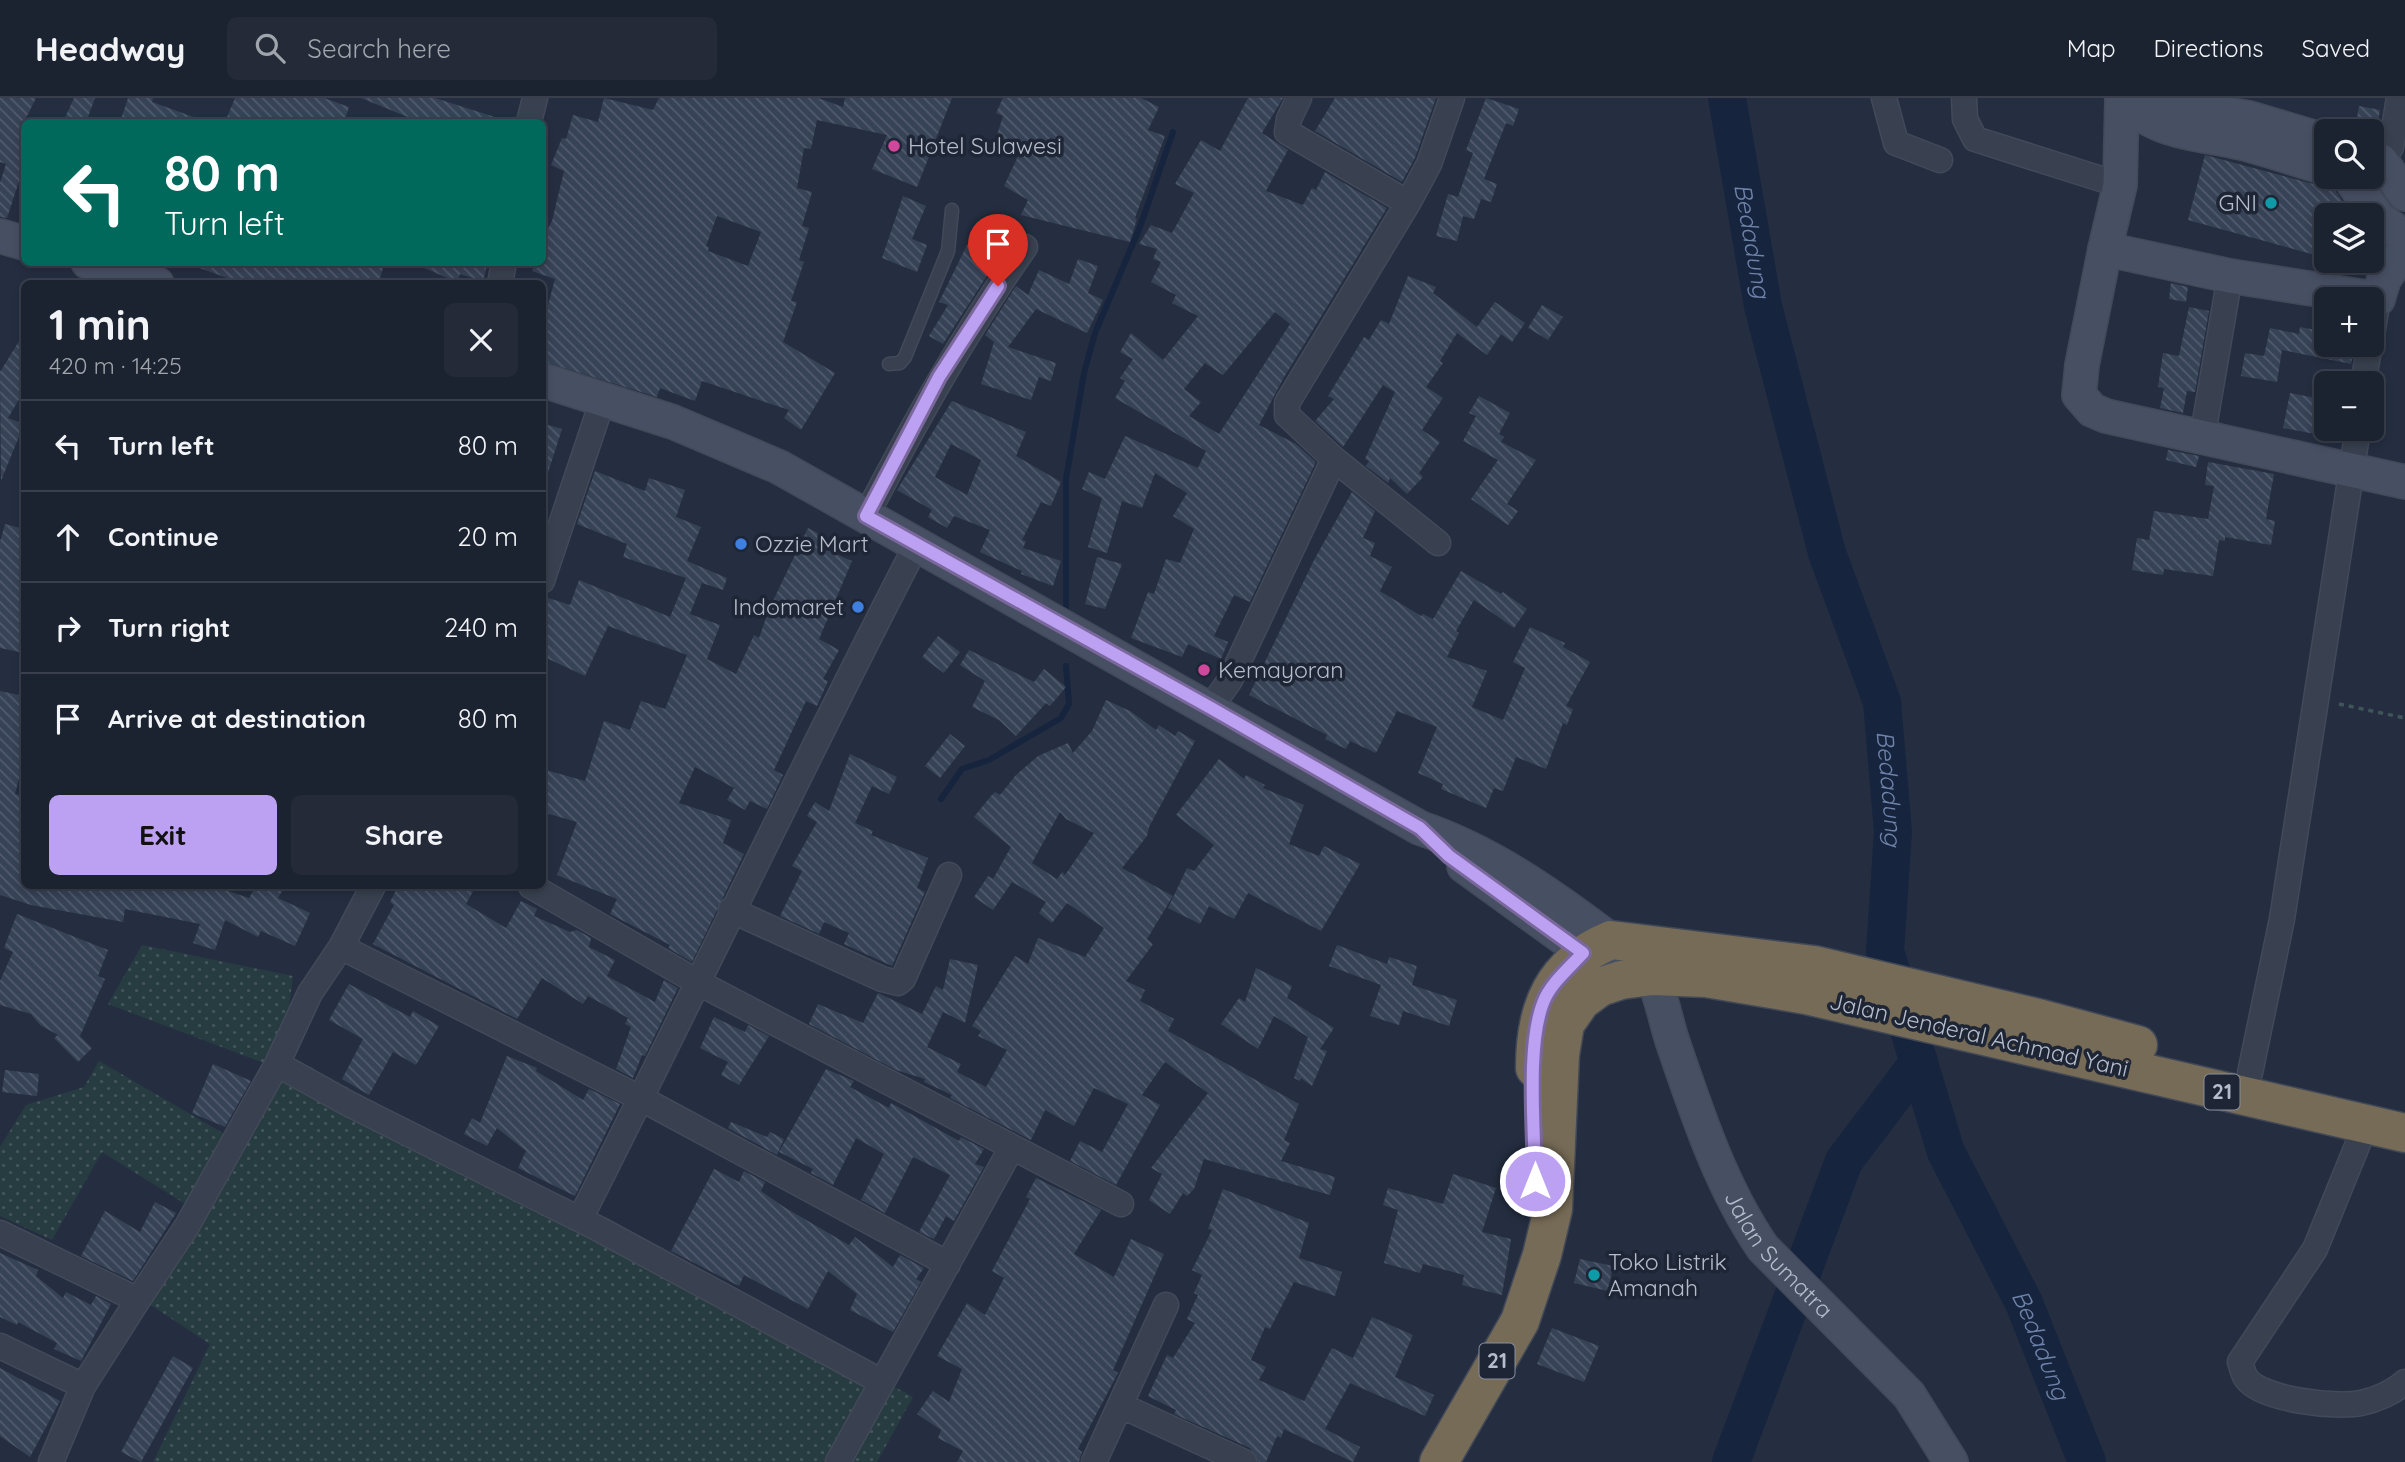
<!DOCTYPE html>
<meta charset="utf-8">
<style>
body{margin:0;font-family:Quicksand,sans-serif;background:#242a38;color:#f1f3f6;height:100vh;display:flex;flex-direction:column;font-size:26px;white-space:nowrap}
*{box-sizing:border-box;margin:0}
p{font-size:23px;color:#a0a4ab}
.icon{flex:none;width:38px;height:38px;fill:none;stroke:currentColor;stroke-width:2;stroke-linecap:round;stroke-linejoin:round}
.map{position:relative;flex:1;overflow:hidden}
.side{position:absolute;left:21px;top:182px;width:525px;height:609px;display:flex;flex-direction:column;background:#1b2230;border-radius:10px;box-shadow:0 4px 10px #0003,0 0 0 2px #393f4c}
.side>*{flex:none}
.guide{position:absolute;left:21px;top:21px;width:525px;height:147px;border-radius:10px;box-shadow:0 4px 10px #0003,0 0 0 2px #393f4c;background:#00695c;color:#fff;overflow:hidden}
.fabs{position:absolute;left:2314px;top:21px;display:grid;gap:14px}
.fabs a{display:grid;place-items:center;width:70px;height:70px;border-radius:10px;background:#1b2230;box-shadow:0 4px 10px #0003,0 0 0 2px #393f4c;font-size:35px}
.pin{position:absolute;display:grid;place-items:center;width:60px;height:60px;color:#fff;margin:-72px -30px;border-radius:50% 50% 50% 0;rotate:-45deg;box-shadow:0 0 7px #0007}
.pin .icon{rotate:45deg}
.me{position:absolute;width:77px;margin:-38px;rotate:0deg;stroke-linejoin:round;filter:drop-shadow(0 0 5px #0008)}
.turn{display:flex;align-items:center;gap:24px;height:147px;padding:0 28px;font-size:32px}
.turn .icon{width:91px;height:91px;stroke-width:2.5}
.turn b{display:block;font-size:49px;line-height:60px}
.round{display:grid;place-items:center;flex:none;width:74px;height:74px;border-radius:10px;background:#242a38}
.overview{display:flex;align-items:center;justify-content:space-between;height:119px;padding:0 28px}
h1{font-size:42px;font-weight:700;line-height:52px}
.primary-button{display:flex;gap:14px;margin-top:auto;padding:14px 28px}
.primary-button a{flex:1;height:80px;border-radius:10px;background:#bca0f2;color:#111;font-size:28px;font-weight:700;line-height:80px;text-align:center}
.primary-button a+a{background:#242a38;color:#f1f3f6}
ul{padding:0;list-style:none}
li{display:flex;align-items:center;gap:21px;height:91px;padding:0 28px;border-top:2px solid #393f4c}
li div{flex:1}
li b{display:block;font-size:26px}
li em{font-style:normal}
header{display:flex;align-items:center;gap:42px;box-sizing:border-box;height:98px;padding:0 35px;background:#1b2230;border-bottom:2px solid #393f4c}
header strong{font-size:33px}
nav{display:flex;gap:38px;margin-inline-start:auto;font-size:24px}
.search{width:490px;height:63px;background:#242a38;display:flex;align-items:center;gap:18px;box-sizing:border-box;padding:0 24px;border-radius:10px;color:#a0a4ab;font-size:26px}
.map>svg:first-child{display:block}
</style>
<header>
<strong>Headway</strong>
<div class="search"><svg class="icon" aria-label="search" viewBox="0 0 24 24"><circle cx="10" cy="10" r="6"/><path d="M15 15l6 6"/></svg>Search here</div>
<nav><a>Map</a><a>Directions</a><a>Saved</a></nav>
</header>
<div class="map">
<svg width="2405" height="1364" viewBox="0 0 2405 1364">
<defs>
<pattern id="grass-dots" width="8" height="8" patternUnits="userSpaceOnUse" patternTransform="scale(1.75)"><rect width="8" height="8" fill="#273c41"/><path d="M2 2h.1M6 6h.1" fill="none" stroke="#44565b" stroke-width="1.8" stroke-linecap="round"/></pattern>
<pattern id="building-back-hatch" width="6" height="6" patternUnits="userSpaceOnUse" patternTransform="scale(1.75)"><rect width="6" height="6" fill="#364256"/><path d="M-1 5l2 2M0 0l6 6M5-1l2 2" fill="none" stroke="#515b6d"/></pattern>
</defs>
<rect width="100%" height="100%" fill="#242e40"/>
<path fill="url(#grass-dots)" d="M142,847L293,878L283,954L913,1299L877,1364H153L210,1246L137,1198L187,1107L102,1054L52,1142L0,1118V1049L26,1007L84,989L99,963L240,1045L269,967L108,906Z"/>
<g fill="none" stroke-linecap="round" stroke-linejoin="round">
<path stroke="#17243e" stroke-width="6" d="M1066,509V381L1084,275L1095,235L1140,129L1173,34
M941,701L962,671L989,662L1061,620L1069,606L1066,568"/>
<g stroke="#17243e" stroke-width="38">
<path id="s1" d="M1727,0L1763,208L1827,455L1882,604L1893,734L1885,853L1946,1054L2024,1205L2087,1364"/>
<path d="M1731,1364L1844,1063L1919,964"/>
</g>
</g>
<path fill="url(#building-back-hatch)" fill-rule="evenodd" d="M0,0H36L24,24V68L7,120L0,119V85L6,66L0,64Z
M74,0H95L86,24H63Z
M128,0H153L152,4L202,22L201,24H120Z
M235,0H324L349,9L344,24H225Z
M361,0H435L501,21L500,24H420Z
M604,0L653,12L659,0H818L843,9L845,0H952L917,89L872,71L887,37L817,22L811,51L804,50L797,90L812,94L802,128L809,130L799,162L804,164L791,203L797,204L783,244L835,275L801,332L784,320L789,312L702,283L695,303L660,290L657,299L542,263V229L555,181L532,173L535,164H542V142L552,123L564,73L551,67L562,40L566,41L573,17L598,24ZM717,118L761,134L748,168L708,153L709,149L706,148Z
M1003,0H1141L1159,9L1148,32L1165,38L1135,120L1137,121L1130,144L1021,117L1028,102L1004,88L1021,52L995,43L1003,18L996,15Z
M1248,0H1283L1262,35L1288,52L1266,93L1303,107L1312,90L1316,92L1325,74L1387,110L1283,281L1259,327L1296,346L1316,364L1250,504L1234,497L1214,538L1228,544L1221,561L1188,546L1182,559L1131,540L1148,494L1154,496L1166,461L1180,465L1194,431L1173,418L1187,395L1155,375L1142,410L1122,403L1107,455L1088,449L1102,400L1082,391L1089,374L1105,381L1125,338L1198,370L1206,353L1115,300L1125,283L1120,280L1133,261L1120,254L1131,235L1163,262L1198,218L1172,205L1176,197L1151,184L1161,164L1153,161L1157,151L1139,146L1151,127L1172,135L1194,95L1175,86L1201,42L1220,53ZM1275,214L1290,226L1219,336L1189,318L1201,304L1184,291L1205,265L1223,277Z
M1335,0H1436L1415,60L1402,84L1315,33Z
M1486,0L1519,11L1513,28L1506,25L1484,81L1497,86L1491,104L1481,101L1474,121L1463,118L1457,143L1436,138L1448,96L1458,99L1473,55L1466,52Z
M2359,8L2380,12L2376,36L2355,32Z
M2205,57L2321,88H2332L2348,111L2346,117H2326V160L2188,122Z
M903,98L926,108L912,141L927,147L917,174L882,160Z
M969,143L984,150L979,161L992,170L943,246L929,238L948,207L939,204Z
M1078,161L1098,168L1088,195L1103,202L1087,235L1036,211L1008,249L1056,265L1051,283L1039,279L1031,302L981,286L994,244L985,237L1016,188L1028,197L1039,172L1069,186Z
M192,164H385L378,186H244L191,167Z
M410,164H488L483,183L460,176L457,184Z
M1408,178L1436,189L1433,195L1477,229L1495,204L1525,225L1512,244L1501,236L1487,257L1457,235L1440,263L1443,265L1426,289L1443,300L1422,332L1440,344L1419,375L1423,379L1407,396L1390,380L1388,385L1366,368L1369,363L1365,361L1395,294L1383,287L1343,349L1315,323L1334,301L1328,298L1364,239L1369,242L1381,222L1389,226Z
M2171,185L2188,189L2186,204L2169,201Z
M1542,207L1563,219L1548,242L1528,230Z
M2189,209L2209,213L2195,294L2187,293L2183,315L2160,310L2164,290L2158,289L2163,255L2179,258Z
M2300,229L2326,234V247H2355L2351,266L2282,252L2277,284L2241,278L2245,255L2264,258L2270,230L2299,236Z
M24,235V293L8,320L24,326L1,383L0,274Z
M2290,295L2326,302V338L2283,330Z
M1479,298L1510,315L1499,336L1504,339L1501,344L1536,362L1507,406L1518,413L1508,427L1471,401L1498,362L1463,343L1476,318L1469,315Z
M952,303L1026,334L1016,358L1061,384L1051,408L1041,404L1022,442L1026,443L1023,450L1061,463L1053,488L1021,476L1022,473L980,454L990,432L954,418L947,430L928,419L932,412L897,392ZM951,346L981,362L967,397L935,379Z
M542,325L562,331L546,381L542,380Z
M2168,352L2199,358L2196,369L2166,362Z
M2208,364L2274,376L2266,421L2275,423L2271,447L2225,439V443L2219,442L2213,478L2164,471L2163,477L2132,472L2137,440L2149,442L2154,413L2208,421L2214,388L2205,387Z
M595,373L645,393L649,380L685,392L676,419L701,429L687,463L727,480L723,492L702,485L690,516L720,527L707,561L736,576L754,537L759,540L770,509L808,430L827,440L822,450L852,463L819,541L839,552L823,581L828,583L817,608L806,603L774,672L783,677L767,711L750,703L745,712L727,702L734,690L695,669L679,705L731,722L723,745L744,756L692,864L668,850L670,847L610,816L617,801L557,777L577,724L542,714V686L546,672L585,683L604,623L630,632L641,603L665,611L687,557L608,528L585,578L542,558V498L570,507L579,482L670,519L686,480L623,459L627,446L577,426Z
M1352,394L1375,413L1363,440L1375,445L1370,458L1392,469L1380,493L1421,518L1423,516L1433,521L1461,473L1501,496L1503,494L1527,511L1514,530L1474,502L1456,533L1459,535L1447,559L1487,573L1472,609L1503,622L1525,570L1513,564L1530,529L1565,545L1563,549L1590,564L1566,608L1573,611L1567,627L1563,625L1546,671L1516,659L1503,693L1494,690L1486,710L1441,691L1443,686L1418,675L1437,629L1397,613L1376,655L1350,643L1346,651L1325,641L1327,637L1249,597L1314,462Z
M5,426L24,431V555L0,550V444Z
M1097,459L1122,466L1105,511L1085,506Z
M938,538L960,554L944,575L922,559Z
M969,552L1034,584L1044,571L1066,589L1050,608L1046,605L1016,638L999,622L972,609L985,583L960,567Z
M0,593L24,598V661L15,696L24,698V788H213L249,800L256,788H285L278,800L310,815L295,848L261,833L258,839L225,822L215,852L193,845L200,826L125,811L123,824L31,807L0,797Z
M1106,602L1130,613L1156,632L1159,627L1175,638L1178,633L1195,643L1149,729L1147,738L1122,770L1173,798L1147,841L1153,846L1126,883L1145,892L1140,903L1174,921L1168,933L1299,1006L1284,1042L1290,1045L1281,1063L1335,1079L1330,1097L1204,1061L1194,1091L1187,1098L1183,1095L1170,1116L1149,1102L1162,1076L1151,1070L1208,995L1165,964L1142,997L1160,1007L1116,1087L1070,1063L1080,1043L1102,1054L1128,1006L1094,990L1074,1028L1045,1012L1031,1042L950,1000L952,997L924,984L925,981L896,972L809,926L818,906L863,925L878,895L922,916L936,888L943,892L950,861L978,867L965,925L943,914L927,949L961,966L957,974L986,989L1007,952L978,938L981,933L972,928L1015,858L1028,866L1038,840L1085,859L1104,830L1067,805L1052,825L1039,815L1046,804L1012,784L993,812L974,799L988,778L993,781L1011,749L974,719L990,699L995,694L1000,697L1016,677L1038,658L1068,645L1073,655L1092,633ZM1060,714L1066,721L1094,735L1065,777L1062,774L1057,781L1032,765Z
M950,636L965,648L940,680L925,668Z
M850,656L897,679L889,696L872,688L855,725L873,733L871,737L928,760L917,790L925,794L892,868L844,846L849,835L824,824L819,836L780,818L802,773L792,768L817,724L807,718L815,704L829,713Z
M1219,661L1244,681L1246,677L1265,687L1263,690L1304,707L1289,746L1319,758L1324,748L1360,766L1321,833L1248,795L1234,821L1209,808L1200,826L1168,810L1187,770L1194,773L1214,747L1176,717Z
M398,788H476L466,806L506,830L521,803L537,811L534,818L570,834L577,832L591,840L589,849L615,862L607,878L655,904L664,882L678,890L645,958L642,957L633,980L616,971L631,929L625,926L628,920L588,898L583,906L542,880L517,921L373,846L394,807L390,804Z
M17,816L108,852L98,878L105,881L80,938L92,950L78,964L54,940L58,937L40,927L31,916L0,907V883L13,854L4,850Z
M1337,847L1387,866L1389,859L1417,868L1412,887L1457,902L1449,928L1403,913L1399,927L1370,918L1381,887L1329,868Z
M1256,870L1292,888L1287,900L1334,930L1320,951L1327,953L1312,988L1301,980L1300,983L1294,980L1308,939L1274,918L1258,951L1221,926L1239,900L1245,904Z
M349,886L410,919L413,913L439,928L416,967L393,954L369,997L342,981L363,941L329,922Z
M714,919L745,934L748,927L769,938L739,987L721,977L728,964L700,950Z
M507,958L537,970L536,973L583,1002L589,991L620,1006L575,1098L518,1070L526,1053L497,1030L487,1048L464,1036L472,1020L480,1025Z
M213,966L251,983L225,1029L192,1015Z
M826,971L854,983L850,989L889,1010L891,1005L959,1043L961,1039L984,1051L975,1066L984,1069L954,1123L946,1118L934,1141L919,1134L950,1077L913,1059L885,1115L861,1102L884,1056L856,1040L833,1087L811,1075L813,1071L779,1054Z
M5,972L39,976L37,998L2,994Z
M731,1024L767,1039L770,1034L784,1041L777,1057L728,1030Z
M714,1071L739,1084L744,1073L765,1084L761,1093L784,1109L849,1147L855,1139L893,1169L900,1157L924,1170L916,1181L921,1184L893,1234L850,1212L857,1196L828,1173L808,1211L744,1177L739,1188L671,1153Z
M1453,1076L1496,1090L1482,1134L1511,1141L1502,1197L1462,1187L1464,1177L1423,1166L1420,1175L1384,1165L1398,1112L1383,1107L1388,1090L1443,1106Z
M1036,1080L1101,1112L1074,1156L1114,1179L1131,1141L1164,1156L1113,1272L1118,1275L1078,1351L1082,1354L1079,1364H957L963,1353L938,1340L941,1332L917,1316L933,1293L949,1304L962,1271L937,1258L967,1205L985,1217L1004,1180L992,1173L1030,1101L1026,1099Z
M1223,1091L1309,1125L1299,1160L1342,1174L1335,1198L1294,1184L1270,1231L1265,1229L1251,1262L1266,1269L1259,1282L1304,1303L1332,1250L1353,1260L1372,1219L1413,1237L1395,1279L1434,1297L1425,1318L1350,1285L1325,1331L1360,1349L1353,1364L1284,1331L1281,1340L1277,1338L1266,1364H1259L1250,1350L1174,1316L1176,1312L1148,1298L1167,1257L1173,1260L1195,1225L1187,1221L1198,1197L1194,1195L1202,1177L1192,1172L1212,1132L1208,1131Z
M155,1104L176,1115L133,1183L81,1158L105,1113L140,1134Z
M0,1155L38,1172L36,1178L63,1200L66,1194L91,1207L96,1198L111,1206L81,1263L54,1251L57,1245L18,1224L17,1227L0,1219Z
M1580,1161L1613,1168L1608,1193L1574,1185Z
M1552,1230L1599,1248L1584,1284L1537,1266Z
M173,1258L193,1270L141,1364L121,1354Z
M0,1270L60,1303L30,1359L0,1338Z"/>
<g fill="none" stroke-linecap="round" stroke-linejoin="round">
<g stroke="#424959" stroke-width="15">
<path id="lane" d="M889,266L900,265L905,259L948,153L952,112"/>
</g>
<g stroke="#424959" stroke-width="27">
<path id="street" d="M1299,0L1289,21L1287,34L1408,105
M1884,0L1896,45L1940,62
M1964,0L1965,21L1975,41L2120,87
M529,24L535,0
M2372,76L2391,49L2399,0
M500,186L504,164
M2371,243L2378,201
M2363,285L2370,247
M2202,341L2230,178
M1334,361L1438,445
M866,418C915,324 964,236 1025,149
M542,483L603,301
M1211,609L1230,582L1334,361L1287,317V305L1408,105L1429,66L1452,0
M373,788L341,849L310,895L277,966L347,1005L599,1131L882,1284
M531,788L699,885L1121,1106
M731,812L882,881L898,885L903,881L949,777
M341,849L642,1001L948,1166
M2250,975L2282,821L2358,331
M2366,1026L2315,1151L2240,1264C2242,1269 2243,1276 2246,1280C2261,1302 2336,1310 2361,1305C2376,1302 2394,1294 2405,1284
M580,1121C694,897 801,669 917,446
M0,1135L138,1202L83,1288L51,1364
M138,1202L187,1128L277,966
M0,1248L83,1288
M1122,1308L1244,1364
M838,1364L1012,1049
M1094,1364L1166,1207"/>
</g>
<g stroke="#424959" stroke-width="36">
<g id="secondary">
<path d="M2122,0L2120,87L2105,151L2230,178L2378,201L2384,181L2405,151"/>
<path d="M2124,0C2152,36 2201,35 2242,45C2270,52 2298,62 2326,70"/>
<path d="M2139,1L2249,20L2326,43"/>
<path d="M2371,58L2381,63L2405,96"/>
<path d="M2349,79L2379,121L2405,139"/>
<path d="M0,138L24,145"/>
<path d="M2105,151L2082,267L2079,297L2092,312L2106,318L2405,384"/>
<path d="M88,164L157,186"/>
<path id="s2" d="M542,282L673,324L779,369L1420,730C1488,753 1547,794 1604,837C1619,848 1643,862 1652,879C1662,898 1666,925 1673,945C1697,1015 1721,1089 1763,1150L1909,1297L1951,1364"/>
<path d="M1464,768L1605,870"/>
</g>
</g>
<g stroke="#414857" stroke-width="41">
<path id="highway" d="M1535,970C1535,909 1553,866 1611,842L1814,867L2042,921L2138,947
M1439,1364L1520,1223L1542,1157L1553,1111L1560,957L1565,926L1581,903L1600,889L1621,882L1652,878L1706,880L1806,897L2405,1035"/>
</g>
<path stroke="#405559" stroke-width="3.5" stroke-dasharray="5 5" stroke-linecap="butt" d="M2339,606L2405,620"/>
<use href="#lane" stroke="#39404f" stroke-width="12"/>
<use href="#street" stroke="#39404f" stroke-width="24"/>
<use href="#secondary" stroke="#474f63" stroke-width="33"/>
<use href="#highway" stroke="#766b56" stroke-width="38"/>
</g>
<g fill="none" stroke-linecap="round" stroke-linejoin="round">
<g stroke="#7a689d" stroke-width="18">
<path id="route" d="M998,188L939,279L866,418L1211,610L1420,730L1449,758L1583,855C1569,870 1550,886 1543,905C1526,949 1535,1035 1535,1083"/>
</g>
<use href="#route" stroke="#bca0f2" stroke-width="12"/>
</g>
<g fill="#d1479c" stroke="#1e2535" stroke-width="2.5">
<circle cx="894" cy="48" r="7"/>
<circle cx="1204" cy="572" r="7"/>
</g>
<g fill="#0f9aa8" stroke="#1e2535" stroke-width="2.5">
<circle cx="2271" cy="105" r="7"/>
<circle cx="1594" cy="1177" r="7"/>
</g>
<g fill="#3f7fe0" stroke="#1e2535" stroke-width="2.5">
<circle cx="741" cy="446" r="7"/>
<circle cx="858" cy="509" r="7"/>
</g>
<g text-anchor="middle" stroke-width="7" stroke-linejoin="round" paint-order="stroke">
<g fill="#1e2535" stroke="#888f9d" stroke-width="2">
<rect x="2204.5" y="976.5" width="35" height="35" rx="5"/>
<rect x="1479.5" y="1245.5" width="35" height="35" rx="5"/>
</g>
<g font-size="21" font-weight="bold" fill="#b5bcca">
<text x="2222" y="1001">21</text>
<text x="1497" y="1270">21</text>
</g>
<g font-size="23" fill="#b5bcca" stroke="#1e2535" text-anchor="start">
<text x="908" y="56">Hotel Sulawesi</text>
<text x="2257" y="113" text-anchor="end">GNI</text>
<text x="755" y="454">Ozzie Mart</text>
<text x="844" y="517" text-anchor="end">Indomaret</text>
<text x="1218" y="580">Kemayoran</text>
<text x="1608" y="1172">Toko Listrik<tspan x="1608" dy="26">Amanah</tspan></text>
</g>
<g font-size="23" fill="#b5bcca" stroke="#1e2535">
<text transform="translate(1979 937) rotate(13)" y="8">Jalan Jenderal Achmad Yani</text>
<text dy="8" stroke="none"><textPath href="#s2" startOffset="1575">Jalan Sumatra</textPath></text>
</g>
<g font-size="24" font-style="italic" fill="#6e83a9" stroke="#1e2535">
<text dy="8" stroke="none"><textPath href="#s1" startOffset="145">Bedadung</textPath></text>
<text dy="8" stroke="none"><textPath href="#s1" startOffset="712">Bedadung</textPath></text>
<text dy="8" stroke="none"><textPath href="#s1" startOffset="1300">Bedadung</textPath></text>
</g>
</g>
</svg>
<div class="fabs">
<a><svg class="icon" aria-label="search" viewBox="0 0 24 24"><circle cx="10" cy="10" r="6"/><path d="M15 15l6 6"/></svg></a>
<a><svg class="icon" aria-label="layers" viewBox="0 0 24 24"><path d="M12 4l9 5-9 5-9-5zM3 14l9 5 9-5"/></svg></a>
<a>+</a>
<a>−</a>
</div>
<div class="pin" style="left:998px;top:188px;background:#d93025"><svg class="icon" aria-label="arrive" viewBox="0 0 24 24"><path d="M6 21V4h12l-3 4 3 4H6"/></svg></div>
<svg class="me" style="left:1535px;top:1083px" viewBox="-20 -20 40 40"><circle r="17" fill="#bca0f2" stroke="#fff" stroke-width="3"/><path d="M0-11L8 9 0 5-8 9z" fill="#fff"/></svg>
<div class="guide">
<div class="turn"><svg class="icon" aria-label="left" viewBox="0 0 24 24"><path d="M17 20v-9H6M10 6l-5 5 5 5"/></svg><div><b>80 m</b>Turn left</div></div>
</div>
<section class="side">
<div class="overview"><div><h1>1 min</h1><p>420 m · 14:25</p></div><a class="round"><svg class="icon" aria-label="close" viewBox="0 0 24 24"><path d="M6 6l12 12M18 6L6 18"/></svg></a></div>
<ul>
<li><svg class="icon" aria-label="left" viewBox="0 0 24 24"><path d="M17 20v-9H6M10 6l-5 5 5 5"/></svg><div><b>Turn left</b></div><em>80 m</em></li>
<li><svg class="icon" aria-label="ahead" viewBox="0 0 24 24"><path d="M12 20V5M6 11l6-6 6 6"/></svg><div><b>Continue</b></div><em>20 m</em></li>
<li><svg class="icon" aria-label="right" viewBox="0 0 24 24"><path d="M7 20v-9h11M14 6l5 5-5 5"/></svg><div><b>Turn right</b></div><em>240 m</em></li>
<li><svg class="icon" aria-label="arrive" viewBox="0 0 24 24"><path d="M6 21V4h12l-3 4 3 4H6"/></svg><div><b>Arrive at destination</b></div><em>80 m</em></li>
</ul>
<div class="primary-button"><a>Exit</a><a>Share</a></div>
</section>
</div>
